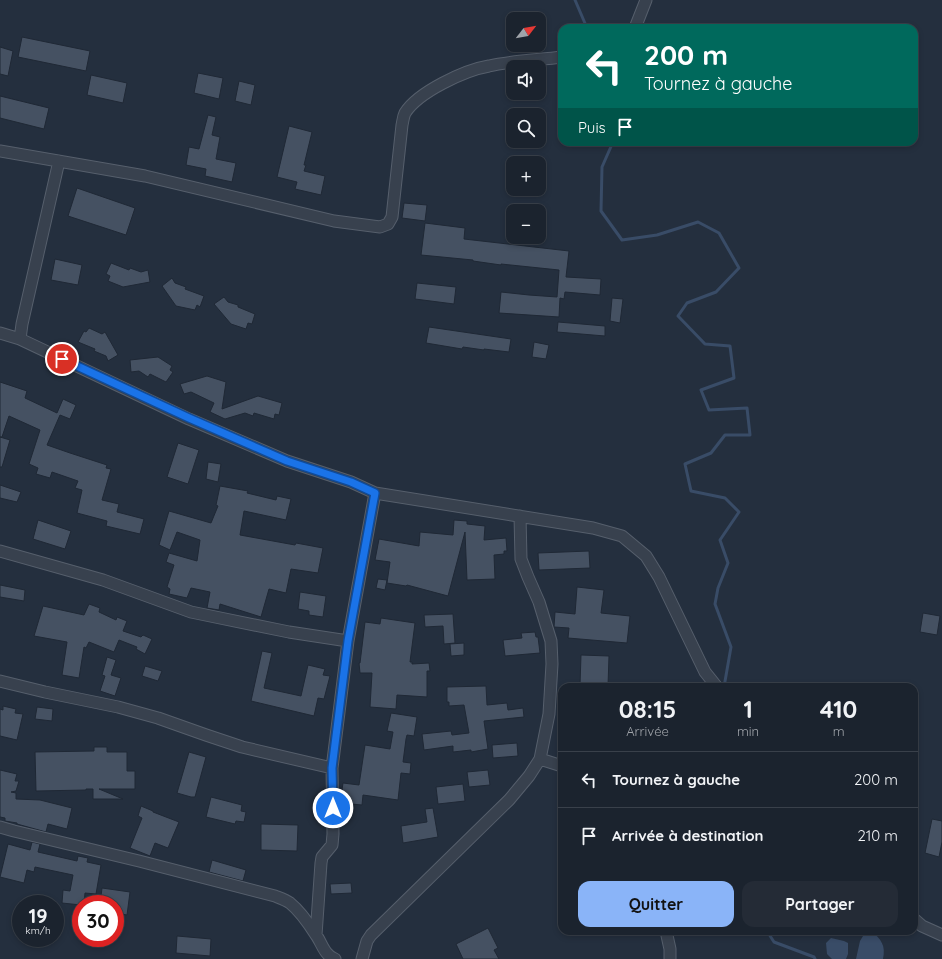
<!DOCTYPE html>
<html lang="fr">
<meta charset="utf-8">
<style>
body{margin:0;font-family:Quicksand,sans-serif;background:#242b36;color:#f1f3f6;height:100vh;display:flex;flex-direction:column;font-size:15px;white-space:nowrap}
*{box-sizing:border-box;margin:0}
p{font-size:13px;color:#a0a4aa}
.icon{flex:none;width:22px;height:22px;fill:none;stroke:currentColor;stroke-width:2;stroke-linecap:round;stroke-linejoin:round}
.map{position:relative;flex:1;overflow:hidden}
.side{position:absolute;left:558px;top:683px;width:360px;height:252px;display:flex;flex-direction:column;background:#1b232e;border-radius:12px;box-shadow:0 2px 6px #0003,0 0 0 1px #39404a}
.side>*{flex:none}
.banner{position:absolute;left:558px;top:24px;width:360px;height:122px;border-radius:12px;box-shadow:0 2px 6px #0003,0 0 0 1px #39404a;background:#00695c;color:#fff;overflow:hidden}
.needle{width:26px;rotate:59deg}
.buttons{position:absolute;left:506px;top:12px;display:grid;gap:8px}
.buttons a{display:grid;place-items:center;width:40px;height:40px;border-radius:8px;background:#1b232e;box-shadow:0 2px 6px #0003,0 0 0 1px #39404a;font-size:20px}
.speed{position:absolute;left:12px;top:895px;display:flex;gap:8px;font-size:20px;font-weight:700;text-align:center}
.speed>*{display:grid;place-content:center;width:52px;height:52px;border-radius:50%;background:#1b232e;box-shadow:0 2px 6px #0003,0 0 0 1px #39404a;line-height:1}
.speed small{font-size:10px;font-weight:400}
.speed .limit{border:6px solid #d22;background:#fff;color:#111}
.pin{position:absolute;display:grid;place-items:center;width:34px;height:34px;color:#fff;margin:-17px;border:2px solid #fff;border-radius:50%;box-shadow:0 1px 4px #0007}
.me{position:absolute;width:44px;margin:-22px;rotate:0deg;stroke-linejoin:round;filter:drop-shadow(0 0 3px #0008)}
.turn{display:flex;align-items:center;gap:14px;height:84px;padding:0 20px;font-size:18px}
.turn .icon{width:52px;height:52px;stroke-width:2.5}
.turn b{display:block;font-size:28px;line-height:34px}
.then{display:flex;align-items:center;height:38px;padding:0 20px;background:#0003;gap:8px;font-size:15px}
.eta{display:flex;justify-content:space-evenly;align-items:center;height:68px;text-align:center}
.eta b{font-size:24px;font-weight:800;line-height:28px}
.action{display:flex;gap:8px;margin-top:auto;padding:8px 20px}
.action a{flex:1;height:46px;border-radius:12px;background:#8ab4f8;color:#111;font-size:16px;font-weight:800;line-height:46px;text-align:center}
.action a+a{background:#242b36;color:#f1f3f6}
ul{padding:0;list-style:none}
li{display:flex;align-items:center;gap:12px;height:56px;padding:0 20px;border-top:1px solid #39404a}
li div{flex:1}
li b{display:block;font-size:15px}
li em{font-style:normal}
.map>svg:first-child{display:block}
</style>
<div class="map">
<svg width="942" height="959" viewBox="0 0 942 959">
<rect width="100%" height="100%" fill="#242f3e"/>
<path fill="#394c67" d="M866,931H872C881,940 886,945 883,959H856L860,941Z
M831,938L844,941L848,943V954L846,959H832L827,954L826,943Z"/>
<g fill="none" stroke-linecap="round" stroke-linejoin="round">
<path stroke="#394c67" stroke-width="3" d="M575,0L587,28
M613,142L602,167L601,211L622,240L657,235L698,222L719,233L739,268L716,292L687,303L678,316L705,344L730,346L734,378L701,390L709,410L747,408L750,435H725L711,453L685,464L691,491L725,498L739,512L720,540L728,563L718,588L715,604L731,647L724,687
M767,931L774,942L814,957L815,959"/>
</g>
<path fill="#455162" stroke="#1f2835" d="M22,37L90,51L86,71L18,57Z
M0,47L13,51L8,76L0,74Z
M198,73L223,78L219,99L194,93Z
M91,75L127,83L123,103L87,95Z
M239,81L255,85L251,105L235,101Z
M0,96L49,108L44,129L0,118Z
M208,115L216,117L212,135L220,137L216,159L236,163L232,182L205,176L206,169L186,165L189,147L199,149Z
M289,126L312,132L304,165H306L304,171L325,176L321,195L295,189L297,182L277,177Z
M77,188L135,208L126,235L68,216Z
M404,203L427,205L425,221L402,218Z
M425,223L465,228L464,239L569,251L566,277L601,279L600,295L565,292L564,299L560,298L559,317L499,313L501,292L529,295L557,297L559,270L501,264V265L473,261V260L421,255Z
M55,259L82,265L78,285L51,280Z
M111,263L129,270L130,268L141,272L148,270L150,282L123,287L108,281L110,276L106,274Z
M172,278L175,283L186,287L185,289L204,296L200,307L197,305L195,310L176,306L162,286Z
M417,283L456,287L454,304L415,299Z
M224,297L228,302L238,305V307L255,314L252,324L248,323L246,329L231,324L214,304Z
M612,298L623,299L620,323L610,321Z
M558,322L605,326V336L557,332Z
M429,327L511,339L509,352L484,349V350L463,347L462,349L426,343Z
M89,328L102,334L105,332L118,355L108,361L106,356L94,351L95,349L78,342L84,331L86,332Z
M534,342L549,345L546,359L532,357Z
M158,357L172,366L170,370L173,372L166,382L150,374L148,377L139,371L131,372L130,360Z
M207,376L226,382L222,409L258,396L282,403L279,415L275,414L274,419L254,413L253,416L245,413L225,419L210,412L214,403L191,392L184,394L180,384Z
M0,382L27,391L25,398L57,413L63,399L76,405L70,419L60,415L47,445L70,453L107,465L106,468L111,469L102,500L119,504L117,512L144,519L140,534L106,526L107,521L77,513L82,490L75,488L78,481L52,472L50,478L36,474L38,468L29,464L40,430L9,416L2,437H0Z
M0,437L10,440L2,467H0Z
M178,443L199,450L188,484L167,477Z
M208,462L221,464L218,482L206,479Z
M0,485L21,492L17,502L0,498Z
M220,486L248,491L247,493L276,500L277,496L291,499L286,520L244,511L240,535L295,545L296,543L323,548L318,573L291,569L286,593L269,589L261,617L220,604L219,610L207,608L210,592L191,588L187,598L169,594L170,589L167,587L174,565L166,562L169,553L197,561L200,540L177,532L170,550L159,545L169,511L211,523L218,506L216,505Z
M38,520L71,531L65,549L33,539Z
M454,520L467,521V524L485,526L484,540L506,538L507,551H504V554L494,555L495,579L467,580L465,532L448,596L407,585L406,586L387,583L390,562L375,560L379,539L419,546L420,532L453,535Z
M589,551L590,568L539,570L538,553Z
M378,579L387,580L385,590L376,588Z
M0,585L25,590L24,601L0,597Z
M577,587L604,590L601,613L630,616L627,643L568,638L569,628L554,627L555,612L575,614Z
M300,592L326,596L323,617L309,615V611L298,609Z
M89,604L100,608L99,612L116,620L117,617L127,621L123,631L141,637L143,635L152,639L145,654L136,649L137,647L119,640L114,652L89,642L86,648L84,647L79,678L62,675L67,642L34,636L43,606L84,615Z
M923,613L940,616L937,635L920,632Z
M453,614L455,643L444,644L443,626L425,627L424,615Z
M381,618L415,623L410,662H412V664L429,663L430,671H427V697L397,695L396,709L370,707L372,673H360L359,663H360L365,622L380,624Z
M535,632L536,637H538L540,653L505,656L503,640L522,638L521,633Z
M464,643V655L451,656L450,644Z
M262,651L272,653L264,688L301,696L308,665L325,669L323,675L330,676L324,699L318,698L314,716L251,701Z
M581,655L609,656L608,686L580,685Z
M107,657L116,660L111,675L121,678L115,696L100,691L105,676L102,675Z
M145,666L162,671L158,681L142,676Z
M486,686L487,705L507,703L508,710L523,708L524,717L484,721L488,749L471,752V750L453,752V746L424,750L422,734L451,731L452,735L469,733L464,705L449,706V702H447V687Z
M3,706L16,709L15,713L23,714L17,740L0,736V709L3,710Z
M37,707L53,709L52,721L35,719Z
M391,713L417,717L414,736L407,735L406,739L403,762L411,763L410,774L401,773L398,800L363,795L362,805L340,803L343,783L359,785L365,745L390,749L393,732L387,731Z
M517,743L518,756L493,758L492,745Z
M94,747H107V752H127V771H135V789H99L123,799H93V789H86V790L36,791L35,752L94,751Z
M189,752L206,757L195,797H191L177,793Z
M0,770L17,774L15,781H19L16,791L11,792L16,793V799L40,800L72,808L67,829L48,824L46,832L17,824V823L5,821V818L0,817Z
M488,770L490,785L469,787L467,772Z
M463,784L465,801L438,804L436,787Z
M211,797L242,805L241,811L246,812L244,822L236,821L235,824L206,817Z
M141,806L153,811V812L179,822L168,848L155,843L150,856L130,848L142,818L138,816Z
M433,808L438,837L403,843L401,826L427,822L425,809Z
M932,819L942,821V842L939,857L925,853Z
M261,824L298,825L297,851L261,850Z
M32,842L40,844L38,852L77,861L78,856L88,858L87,862L101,865L96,894L85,893L84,904H81V905L62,903L63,890L70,891L73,875L35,867L34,872L27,870L24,883L0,877L8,844L30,850Z
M212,860L246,870L243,881L209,872Z
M351,883L352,893L331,894L330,884Z
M102,888L130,892L127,915L115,913V904H100Z
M488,928L498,948L494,950L499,959H463L456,944Z
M177,936L211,939L210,956L176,953Z"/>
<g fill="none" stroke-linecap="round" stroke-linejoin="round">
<g stroke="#565f6c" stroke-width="13">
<path id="minor" d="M635,28L646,0
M0,151L145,176L334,221L380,227L388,224L392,217L402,125C403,121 403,117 405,113C418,92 465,70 489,66C512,61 538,60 562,57
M0,333L20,339L189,419L287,461L351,482L375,493L593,528L622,536L646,556L659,577L705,672L717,687
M20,339L22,324L59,161
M0,551L103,580L191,612L289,632L348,641
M0,681L45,692L118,707L158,718L206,735L242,747L332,768
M540,759L562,766
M0,827L14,831L139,861L275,896C280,898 286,900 290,903C300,911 309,924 316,935C322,943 324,955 335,959
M914,919L922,926L942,935
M666,931L670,949V959
M316,935L321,863L322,857L332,845L333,834L332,768L348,641L375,493
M362,959L367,941L371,935L509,800L529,776L540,759L549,714L552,664L551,641L539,602L528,577L521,559L520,516"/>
</g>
<use href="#minor" stroke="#38414e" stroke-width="11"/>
</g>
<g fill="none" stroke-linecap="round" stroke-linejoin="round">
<g stroke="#114b97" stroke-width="10">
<path id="route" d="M62,359L189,418L287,461L351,482L375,493L348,641L332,768L333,808"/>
</g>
<use href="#route" stroke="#1a73e8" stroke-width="7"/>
</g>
</svg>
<div class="buttons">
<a><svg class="needle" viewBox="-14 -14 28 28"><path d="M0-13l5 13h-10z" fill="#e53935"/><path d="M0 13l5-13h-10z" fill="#a0a4aa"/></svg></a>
<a><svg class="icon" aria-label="sound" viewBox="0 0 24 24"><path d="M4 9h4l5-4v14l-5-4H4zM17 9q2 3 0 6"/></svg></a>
<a><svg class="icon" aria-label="search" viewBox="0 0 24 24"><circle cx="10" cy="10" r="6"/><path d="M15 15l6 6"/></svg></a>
<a>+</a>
<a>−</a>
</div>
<div class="speed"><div>19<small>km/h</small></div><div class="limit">30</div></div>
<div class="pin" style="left:62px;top:359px;background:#d93025"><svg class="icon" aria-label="arrive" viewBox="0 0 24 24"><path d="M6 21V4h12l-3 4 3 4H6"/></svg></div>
<svg class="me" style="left:333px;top:808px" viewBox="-20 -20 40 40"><circle r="17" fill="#1a73e8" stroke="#fff" stroke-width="3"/><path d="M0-11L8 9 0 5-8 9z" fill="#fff"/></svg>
<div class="banner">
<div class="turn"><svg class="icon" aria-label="left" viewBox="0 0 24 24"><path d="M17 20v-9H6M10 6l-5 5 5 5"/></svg><div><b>200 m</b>Tournez à gauche</div></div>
<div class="then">Puis<svg class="icon" aria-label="arrive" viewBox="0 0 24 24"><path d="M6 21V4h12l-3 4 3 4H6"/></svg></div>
</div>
<section class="side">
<div class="eta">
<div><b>08:15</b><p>Arrivée</p></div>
<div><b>1</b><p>min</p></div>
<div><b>410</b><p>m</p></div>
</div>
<ul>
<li><svg class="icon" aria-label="left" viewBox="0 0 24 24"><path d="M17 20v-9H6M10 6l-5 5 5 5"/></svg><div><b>Tournez à gauche</b></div><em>200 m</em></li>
<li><svg class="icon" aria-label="arrive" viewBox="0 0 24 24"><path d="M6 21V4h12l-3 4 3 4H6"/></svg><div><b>Arrivée à destination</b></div><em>210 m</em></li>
</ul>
<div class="action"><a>Quitter</a><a>Partager</a></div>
</section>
</div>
